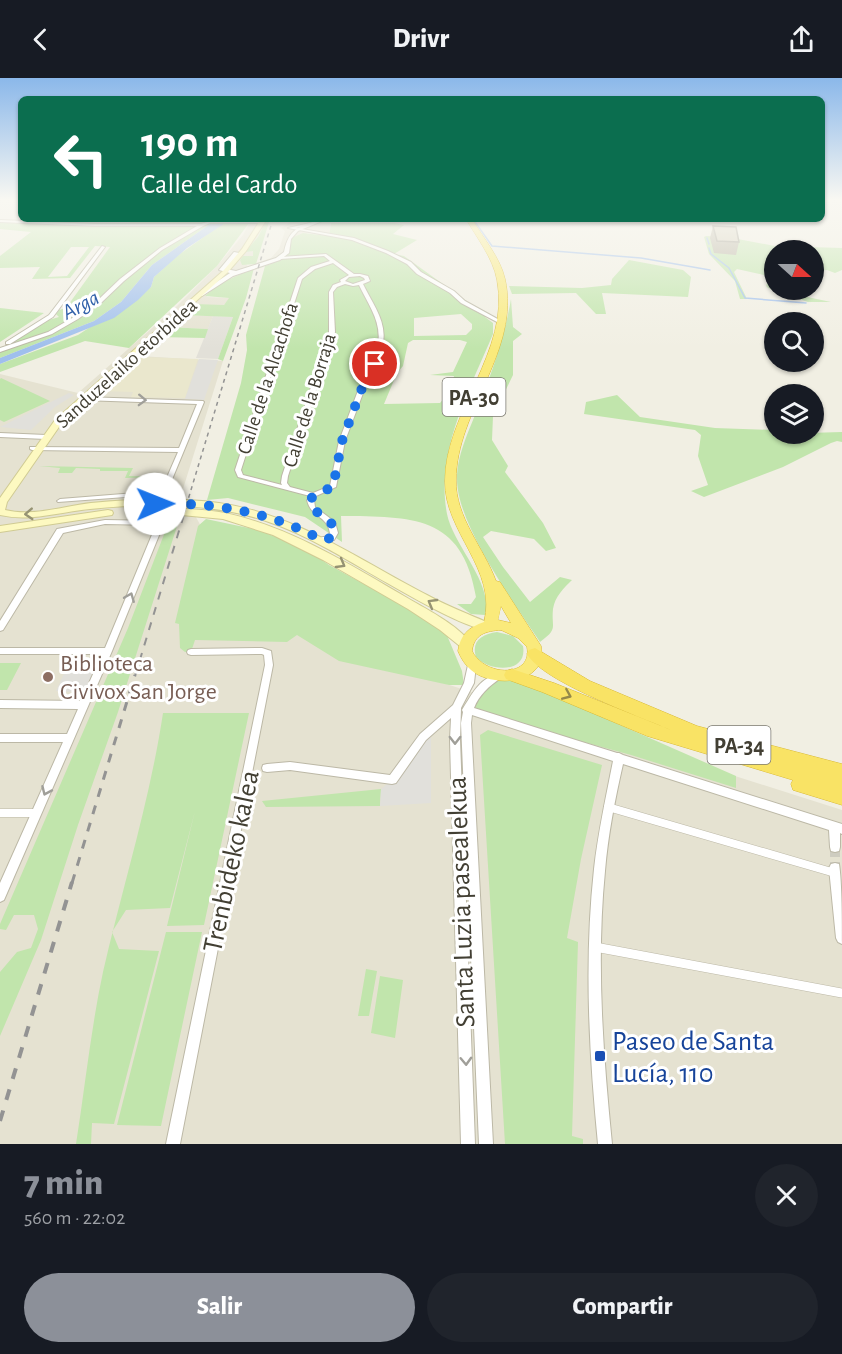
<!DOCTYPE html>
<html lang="es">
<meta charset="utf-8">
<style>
body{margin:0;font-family:"Alegreya Sans",sans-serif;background:#20242c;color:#f1f3f6;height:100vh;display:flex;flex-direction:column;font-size:22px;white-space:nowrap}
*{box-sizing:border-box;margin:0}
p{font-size:20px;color:#9ea1a6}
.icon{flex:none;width:33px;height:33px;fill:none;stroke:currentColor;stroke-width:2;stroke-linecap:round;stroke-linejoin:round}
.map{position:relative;height:1066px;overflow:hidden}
.details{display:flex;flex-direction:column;background:#171b24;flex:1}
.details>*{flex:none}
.banner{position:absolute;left:18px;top:18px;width:807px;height:126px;border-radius:9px;box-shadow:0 2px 4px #0004;background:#0b6e4f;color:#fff;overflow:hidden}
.needle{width:39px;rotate:111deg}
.tools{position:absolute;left:764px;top:162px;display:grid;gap:12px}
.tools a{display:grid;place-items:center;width:60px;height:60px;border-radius:50%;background:#171b24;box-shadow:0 2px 4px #0004;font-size:30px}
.pin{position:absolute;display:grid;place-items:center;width:51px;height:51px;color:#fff;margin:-26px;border:3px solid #fff;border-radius:50%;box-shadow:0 2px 6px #0007}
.me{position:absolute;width:66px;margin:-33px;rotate:89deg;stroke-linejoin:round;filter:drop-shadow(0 0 4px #0008)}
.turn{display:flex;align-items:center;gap:21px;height:126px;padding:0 24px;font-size:27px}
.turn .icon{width:78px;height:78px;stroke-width:2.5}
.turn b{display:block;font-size:42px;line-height:51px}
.round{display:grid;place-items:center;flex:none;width:63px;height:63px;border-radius:32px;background:#20242c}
.head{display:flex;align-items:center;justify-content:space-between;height:102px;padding:0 24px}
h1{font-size:36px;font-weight:800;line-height:45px;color:#8c9099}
.button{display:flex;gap:12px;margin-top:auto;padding:12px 24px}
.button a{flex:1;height:69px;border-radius:36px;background:#8c9099;color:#fff;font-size:24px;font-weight:800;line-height:69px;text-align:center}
.button a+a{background:#20242c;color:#f1f3f6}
header{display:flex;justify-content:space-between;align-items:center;height:78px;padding:0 24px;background:#171b24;font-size:27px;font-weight:800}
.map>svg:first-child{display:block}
</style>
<header><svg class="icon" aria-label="back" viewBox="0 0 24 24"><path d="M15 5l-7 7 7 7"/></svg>Drivr<svg class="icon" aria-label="share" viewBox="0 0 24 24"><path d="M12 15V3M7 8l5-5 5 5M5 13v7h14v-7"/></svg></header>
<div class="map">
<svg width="842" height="1066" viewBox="0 0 842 1066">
<rect width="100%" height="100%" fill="#f1efe3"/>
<path fill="#e5e2d1" d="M267,141L258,159L246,173H254L253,178H243L240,182L248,188L271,180L279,171L285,153L281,150L289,145L284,141H336L331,143L329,158L307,155L288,179L280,184L254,190L206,219L230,220L224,227L182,237L213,238L208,251L167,249L139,278L223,283L182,414L222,486L355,577L842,732V1066H0V296L78,315L176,229L217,188L243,157L251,142Z"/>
<path fill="#e2e0d8" d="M213,238L233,239L218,281L196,280Z"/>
<path fill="#eae7cd" d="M140,279L198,281L185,320L131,319L133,314L99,313L130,285H136Z"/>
<path fill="#c1e5ac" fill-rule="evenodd" d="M136,141L206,143V141H217L152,187L121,224L94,243L0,280V274L47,257L79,237L64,235L63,237L74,239L46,255L11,266L45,243L59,239L56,236L59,232L66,230L110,169L95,168L70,200L32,201L40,189L0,190V178L31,154L0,151V143L124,148ZM71,169H89L67,198L48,199Z
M229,141H252L217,188L129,270L85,263L0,294V286L78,257L151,209L154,199L177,178Z
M267,141H270L256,186L242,187L240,182L243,178H253V173L245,174L258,159Z
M331,145H394L404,147L393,156L417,162L394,176L404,178L486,237L485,239L493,245V256C470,311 435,374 447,436C453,467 494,506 485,537L471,536L457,526H471L476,519C462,436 412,439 341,438L342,464L305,439L228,420L207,422L241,305L247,272L246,257L265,188L287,180H280L288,171L289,161L303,155L329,158ZM461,236L472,246V251L466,257L414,258V240ZM413,262H460L467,264L453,294L430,297L454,298L450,313L440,325L384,326L397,295L403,288L408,265Z
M706,158L727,159L775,168L842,170V192L835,195L827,192L813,193V172H774V197L771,199L774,212L831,224H808L768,210L766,208L769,201L768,198L737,191L734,194L747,221H740L735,203L709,176L704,159Z
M629,182L683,192L691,199L688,219L602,215L606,236H596L576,215L512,216L509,208L582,210L611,207L612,201Z
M254,190L246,220L223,283L218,281L233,239L181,237L194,226L224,227L229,220L205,218L219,206Z
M511,221L513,249L522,256L513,263V297L493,338L492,362L508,388L505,394L543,445L556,470L546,473L534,461L491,453L483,459L503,489L530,524L560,499L572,502C564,510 555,518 553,531C551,550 559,550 540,564C514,525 457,447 457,401C457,374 472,347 481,322C494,289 505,256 511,221Z
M0,230L44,235L0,264Z
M167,249L208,251L205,260L158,259Z
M0,301L1,300L50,323L4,344L0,342Z
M617,317L640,339L715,350L774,352V356L842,354V364L837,363L831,365L783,389L704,419L691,413L708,407L698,378L701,357L695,352L584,336L586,324Z
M39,388L133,390L129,398L160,399L125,400L128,393H100V391L76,390L72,395H58L60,390Z
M206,441L258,452L307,471L329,487L408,530L446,555L462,593L464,607H449L339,583L297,557L287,564L195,562L191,574H185L180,570L179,546L175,545L198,448Z
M178,445L118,634L78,747L41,862L0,958V894L17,874L31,870L38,851L34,837H14L6,852L0,851V846L128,550L168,446Z
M497,554L513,558L523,568C528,596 489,594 476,579C471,563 482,556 497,554Z
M0,585H21L7,612H0Z
M498,598L545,614L736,698V710L631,677L467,632Z
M163,635H249L204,847L167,848L195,733L170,830L126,832L112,854L119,871L159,873L114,1046L92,1045L91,1066H76C85,1009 91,950 103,894C123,807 150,722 163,635Z
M488,652L602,687L581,781L567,860L578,864L572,1058L583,1061V1066H505L480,657Z
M381,711L380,728L266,729L262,723Z
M166,854H202L161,1048L117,1047Z
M366,891L377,893L369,938H358Z
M380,898L403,902L395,960L371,955Z"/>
<path fill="#e1e0db" d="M199,281L218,282L204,322L185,321Z
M69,315L74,317L55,329L31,352L0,349Z
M103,584L89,615L56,613L69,585Z
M431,652V725L380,728L381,711L392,702Z"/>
<path fill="#9fbfed" d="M217,141L230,142L187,170L154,199L151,209L138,222L114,240L0,286V280L94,243L121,224L152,187Z"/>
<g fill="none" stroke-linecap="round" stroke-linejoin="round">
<path stroke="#9fbfed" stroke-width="1.5" d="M473,141L492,168L641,180L710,192
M707,160L709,166
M709,170L711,176L729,190L745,220L806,225"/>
<path stroke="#ceccc0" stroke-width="10" stroke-dasharray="10 5" stroke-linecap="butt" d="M835,769V790"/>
<g stroke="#bcb8a6" stroke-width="9">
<path id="pedestrian-far1" d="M608,729L835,795
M0,735H36"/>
</g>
<g stroke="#bcb8a6" stroke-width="10">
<path id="pedestrian" d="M595,869L842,915"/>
</g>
<g stroke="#bcb8a6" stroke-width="2">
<path id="minor" d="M0,142L95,146H201L210,143H259L261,144L259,145H210L203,148L162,172L124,203L102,224L78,241L52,256L0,274V270L48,254L74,239L98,222L120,201L160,170L197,148H95L0,144Z
M310,145L311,147L296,150L354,160L388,173L411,184L421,194L454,213L465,223L503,244L499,245L461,225L450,215L417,196L407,186L386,175L352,162L288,150Z
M102,168L105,169L53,239L10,266H6V264L49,237Z
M326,176L354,196H360L368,198L370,203L363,206C372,225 389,246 382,268L368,269L359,275C359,285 371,282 378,286L365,310L345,363L336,409L316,418L314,422L315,429L335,444L338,455L334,462L322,464L318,462L319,460L328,458L330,455C327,437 311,440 307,422L310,418L238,399L235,392L298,200L311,189L330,183L324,178L280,181L278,180L280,179ZM333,185L349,197L340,202L341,204L333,207L329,214V254L282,398L281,405L282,407L243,397L241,392L302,201L315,191ZM360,198L364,200L365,202L353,206L345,203L349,199ZM345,206L353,208L359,207C368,226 382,244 378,266L365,267L353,274V278L358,284L372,287L359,310L339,363L330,408L313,415L290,409L287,405L288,398L335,254L333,214L337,209Z
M84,319L203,323L204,324L166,416L58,424L57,423L60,421L161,413L178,374L32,372L30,371V369L179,370L197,326L82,322L81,321Z
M0,355L46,357L49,359L46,361L0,359Z
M105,442L160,443L164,445L112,573L4,822L0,824V805L63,664H0V656H67L78,631L0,630V622L81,623L102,576H0V570H105L156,447L105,446L63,455L3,552L0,553V543L57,451Z
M262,570L271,573L273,587L180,1066H166L265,587L264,577L262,576L191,577L188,576L187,574L188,572L191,571Z
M472,584L475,585L476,587L474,605L461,630L460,662L475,1066H461L450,662L451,640L426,662L396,705L392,706L290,692L267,694L263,693L262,690L263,687L267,686L290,684L390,697L420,656L453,627L464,605L468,587L469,585Z
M498,595L501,596L502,598L501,600C489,608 479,617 474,630L617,675H619L623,677L842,746V756L840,755V769L839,773L835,774L831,773L830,769L829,752L623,686C615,721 608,757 605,793C596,885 603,975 612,1066H598C589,974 584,883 594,791C598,755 606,719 613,683L472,637L471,645L493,1066H479L461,645L463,634L462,632C473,615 477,603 498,595Z
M835,785L839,786C842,804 842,846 842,866L838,864L836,860L829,790L831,786Z"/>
</g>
<g stroke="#bcb8a6" stroke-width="2">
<path id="tertiary" d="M321,141H327L298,153L291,161L289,175L280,182L233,198L202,218L197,217L230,195L219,192L234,174L239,175L226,191L236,193L276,180L284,174C289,150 299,149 321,141Z"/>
</g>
<g stroke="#d0cb93" stroke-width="2">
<path id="secondary" d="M261,141H267L246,173L227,195L61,346L7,424L5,432C34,439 63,428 91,425C133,421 177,419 219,425C296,436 359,482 427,517C447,528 468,536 489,545L491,548L489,551C469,557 353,484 328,471C308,460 287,450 266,443C210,424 147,425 90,431C59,434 31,444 0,437V420L55,342L223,193L242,171Z
M165,430C185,431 205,431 225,435C290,449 347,485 404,518C424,530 459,547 471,566L469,569H461L440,552L408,531L323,482L273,457L223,441L161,435L160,433L161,431Z
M108,432L112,433L113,435L112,437L0,454V448Z"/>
</g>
<g stroke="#d8b936" stroke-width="1">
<path id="trunk" d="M466,141H472C483,160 500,179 505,201C521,272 456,333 456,402C455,439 484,470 496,503L500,504L541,568C549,606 493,611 471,592C465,587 461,580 458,573C460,557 469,549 484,544C498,492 444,454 445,403C445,334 511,273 497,202C493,180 477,160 466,141ZM501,528L511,545L498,542ZM501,552L518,560L527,569C533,600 485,599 472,573C474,556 486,553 501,552Z"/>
</g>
<g stroke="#d8b936" stroke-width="1">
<path id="motorway" d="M535,570L590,603L697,648L842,686V727L793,712L791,706L793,702L647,658L542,614L506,601L504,597L506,593L512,591L554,605L671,652C639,638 543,604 527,576L529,572Z"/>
</g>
<use href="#pedestrian-far1" stroke="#fff" stroke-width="8"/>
<use href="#pedestrian" stroke="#fff" stroke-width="9"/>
<use href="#minor" fill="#fff" fill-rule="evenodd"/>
<use href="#tertiary" fill="#fff" fill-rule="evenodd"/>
<use href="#secondary" fill="#fdf9c1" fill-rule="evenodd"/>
<use href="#trunk" fill="#faea7b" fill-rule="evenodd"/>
<use href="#motorway" fill="#f9e365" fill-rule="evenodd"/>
<path stroke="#939393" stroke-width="1.5" stroke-dasharray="4 4" stroke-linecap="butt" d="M184,435L273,141"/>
<path stroke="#939393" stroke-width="2" stroke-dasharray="8 8" stroke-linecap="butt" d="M135,598L185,433"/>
<path stroke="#939393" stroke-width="3" stroke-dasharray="9 9" stroke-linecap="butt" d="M72,805L135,597"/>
<path stroke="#939393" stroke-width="4" stroke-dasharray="11 11" stroke-linecap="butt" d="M0,1043L72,804"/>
</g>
<path fill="#b5af9e" d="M713,148L739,164L736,177L714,175L710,160Z"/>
<path fill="#d2ccb8" stroke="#938f81" stroke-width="1.5" d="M713,148L736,149L739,164L717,163Z"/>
<defs><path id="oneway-chevron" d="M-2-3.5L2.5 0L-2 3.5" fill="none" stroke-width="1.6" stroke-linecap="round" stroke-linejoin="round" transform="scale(1.5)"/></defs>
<g stroke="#a09f99">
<use href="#oneway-chevron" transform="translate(142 322) rotate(2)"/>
<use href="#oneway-chevron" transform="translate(130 519) rotate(-68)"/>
<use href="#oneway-chevron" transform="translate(455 662) rotate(90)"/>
<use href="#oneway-chevron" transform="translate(46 713) rotate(114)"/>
<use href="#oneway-chevron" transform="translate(466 983) rotate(88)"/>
</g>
<g stroke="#969373">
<use href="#oneway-chevron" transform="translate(29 436) rotate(177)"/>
<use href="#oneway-chevron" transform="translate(341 486) rotate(30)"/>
<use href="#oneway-chevron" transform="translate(432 525) rotate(-150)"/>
</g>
<use stroke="#94894a" href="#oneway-chevron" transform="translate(567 617) rotate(23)"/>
<linearGradient id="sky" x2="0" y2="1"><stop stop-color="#8bb8ea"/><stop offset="0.45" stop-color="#f9f8f2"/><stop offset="1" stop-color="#f9f8f2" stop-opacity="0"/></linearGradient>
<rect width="842" height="271" fill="url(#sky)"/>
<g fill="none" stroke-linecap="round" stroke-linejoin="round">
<path stroke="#1a73e8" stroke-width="10" stroke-dasharray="0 18" d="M155,426C213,424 271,434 322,462L331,460L334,455L332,446L312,430L310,422L314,417L333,409L342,363L362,310L375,286"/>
</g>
<circle fill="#8d6e63" stroke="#fff" stroke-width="2" cx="48" cy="599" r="6"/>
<rect fill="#1a4fb4" stroke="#fff" stroke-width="2" x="594" y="972" width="12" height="12" rx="3"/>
<g text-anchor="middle" stroke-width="6" stroke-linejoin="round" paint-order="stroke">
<g font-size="20" fill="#423f33" stroke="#fff">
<text transform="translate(126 285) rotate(-42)" y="7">Sanduzelaiko etorbidea</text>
<text transform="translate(267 300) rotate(-72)" y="7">Calle de la Alcachofa</text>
<text transform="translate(309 322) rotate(-73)" y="7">Calle de la Borraja</text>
</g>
<g font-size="22" font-style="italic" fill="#3161a9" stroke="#fff">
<text transform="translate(80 226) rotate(-28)" y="8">Arga</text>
</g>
<g fill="#fff" stroke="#7b7970" stroke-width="1.5">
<rect x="442.5" y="300" width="63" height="38" rx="4.5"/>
<rect x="707.5" y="648" width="63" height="38" rx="4.5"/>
</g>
<g font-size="22" font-weight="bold" fill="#423f33">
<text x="474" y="327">PA-30</text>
<text x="739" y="675">PA-34</text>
</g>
<g font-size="24" fill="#785e54" stroke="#fff" text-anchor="start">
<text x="60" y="593">Biblioteca<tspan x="60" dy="28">Civivox San Jorge</tspan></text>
</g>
<g font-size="28" fill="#423f33" stroke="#fff">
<text transform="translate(230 783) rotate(-78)" y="10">Trenbideko kalea</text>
<text transform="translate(460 824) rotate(-92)" y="10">Santa Luzia pasealekua</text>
</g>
<g font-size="28" fill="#164399" stroke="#fff" text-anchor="start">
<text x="612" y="972">Paseo de Santa<tspan x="612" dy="32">Lucía, 110</tspan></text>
</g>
</g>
</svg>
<div class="tools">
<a><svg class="needle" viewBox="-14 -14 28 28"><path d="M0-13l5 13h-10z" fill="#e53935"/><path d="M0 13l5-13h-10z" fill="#9ea1a6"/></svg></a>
<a><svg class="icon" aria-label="search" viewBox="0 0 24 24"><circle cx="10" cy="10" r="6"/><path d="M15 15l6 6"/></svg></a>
<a><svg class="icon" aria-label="layers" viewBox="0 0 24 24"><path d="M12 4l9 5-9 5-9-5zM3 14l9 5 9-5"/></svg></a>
</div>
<div class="pin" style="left:375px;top:286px;background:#d93025"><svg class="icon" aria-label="arrive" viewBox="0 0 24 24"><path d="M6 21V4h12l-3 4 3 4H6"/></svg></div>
<svg class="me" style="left:155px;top:426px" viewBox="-20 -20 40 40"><circle r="19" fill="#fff"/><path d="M0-13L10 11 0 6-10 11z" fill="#1a73e8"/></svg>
<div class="banner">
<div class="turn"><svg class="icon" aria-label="left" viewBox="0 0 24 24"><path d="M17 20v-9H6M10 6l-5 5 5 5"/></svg><div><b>190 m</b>Calle del Cardo</div></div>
</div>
</div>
<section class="details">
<div class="head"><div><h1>7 min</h1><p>560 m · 22:02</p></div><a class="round"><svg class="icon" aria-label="close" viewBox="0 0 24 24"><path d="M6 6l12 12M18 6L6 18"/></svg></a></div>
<div class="button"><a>Salir</a><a>Compartir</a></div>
</section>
